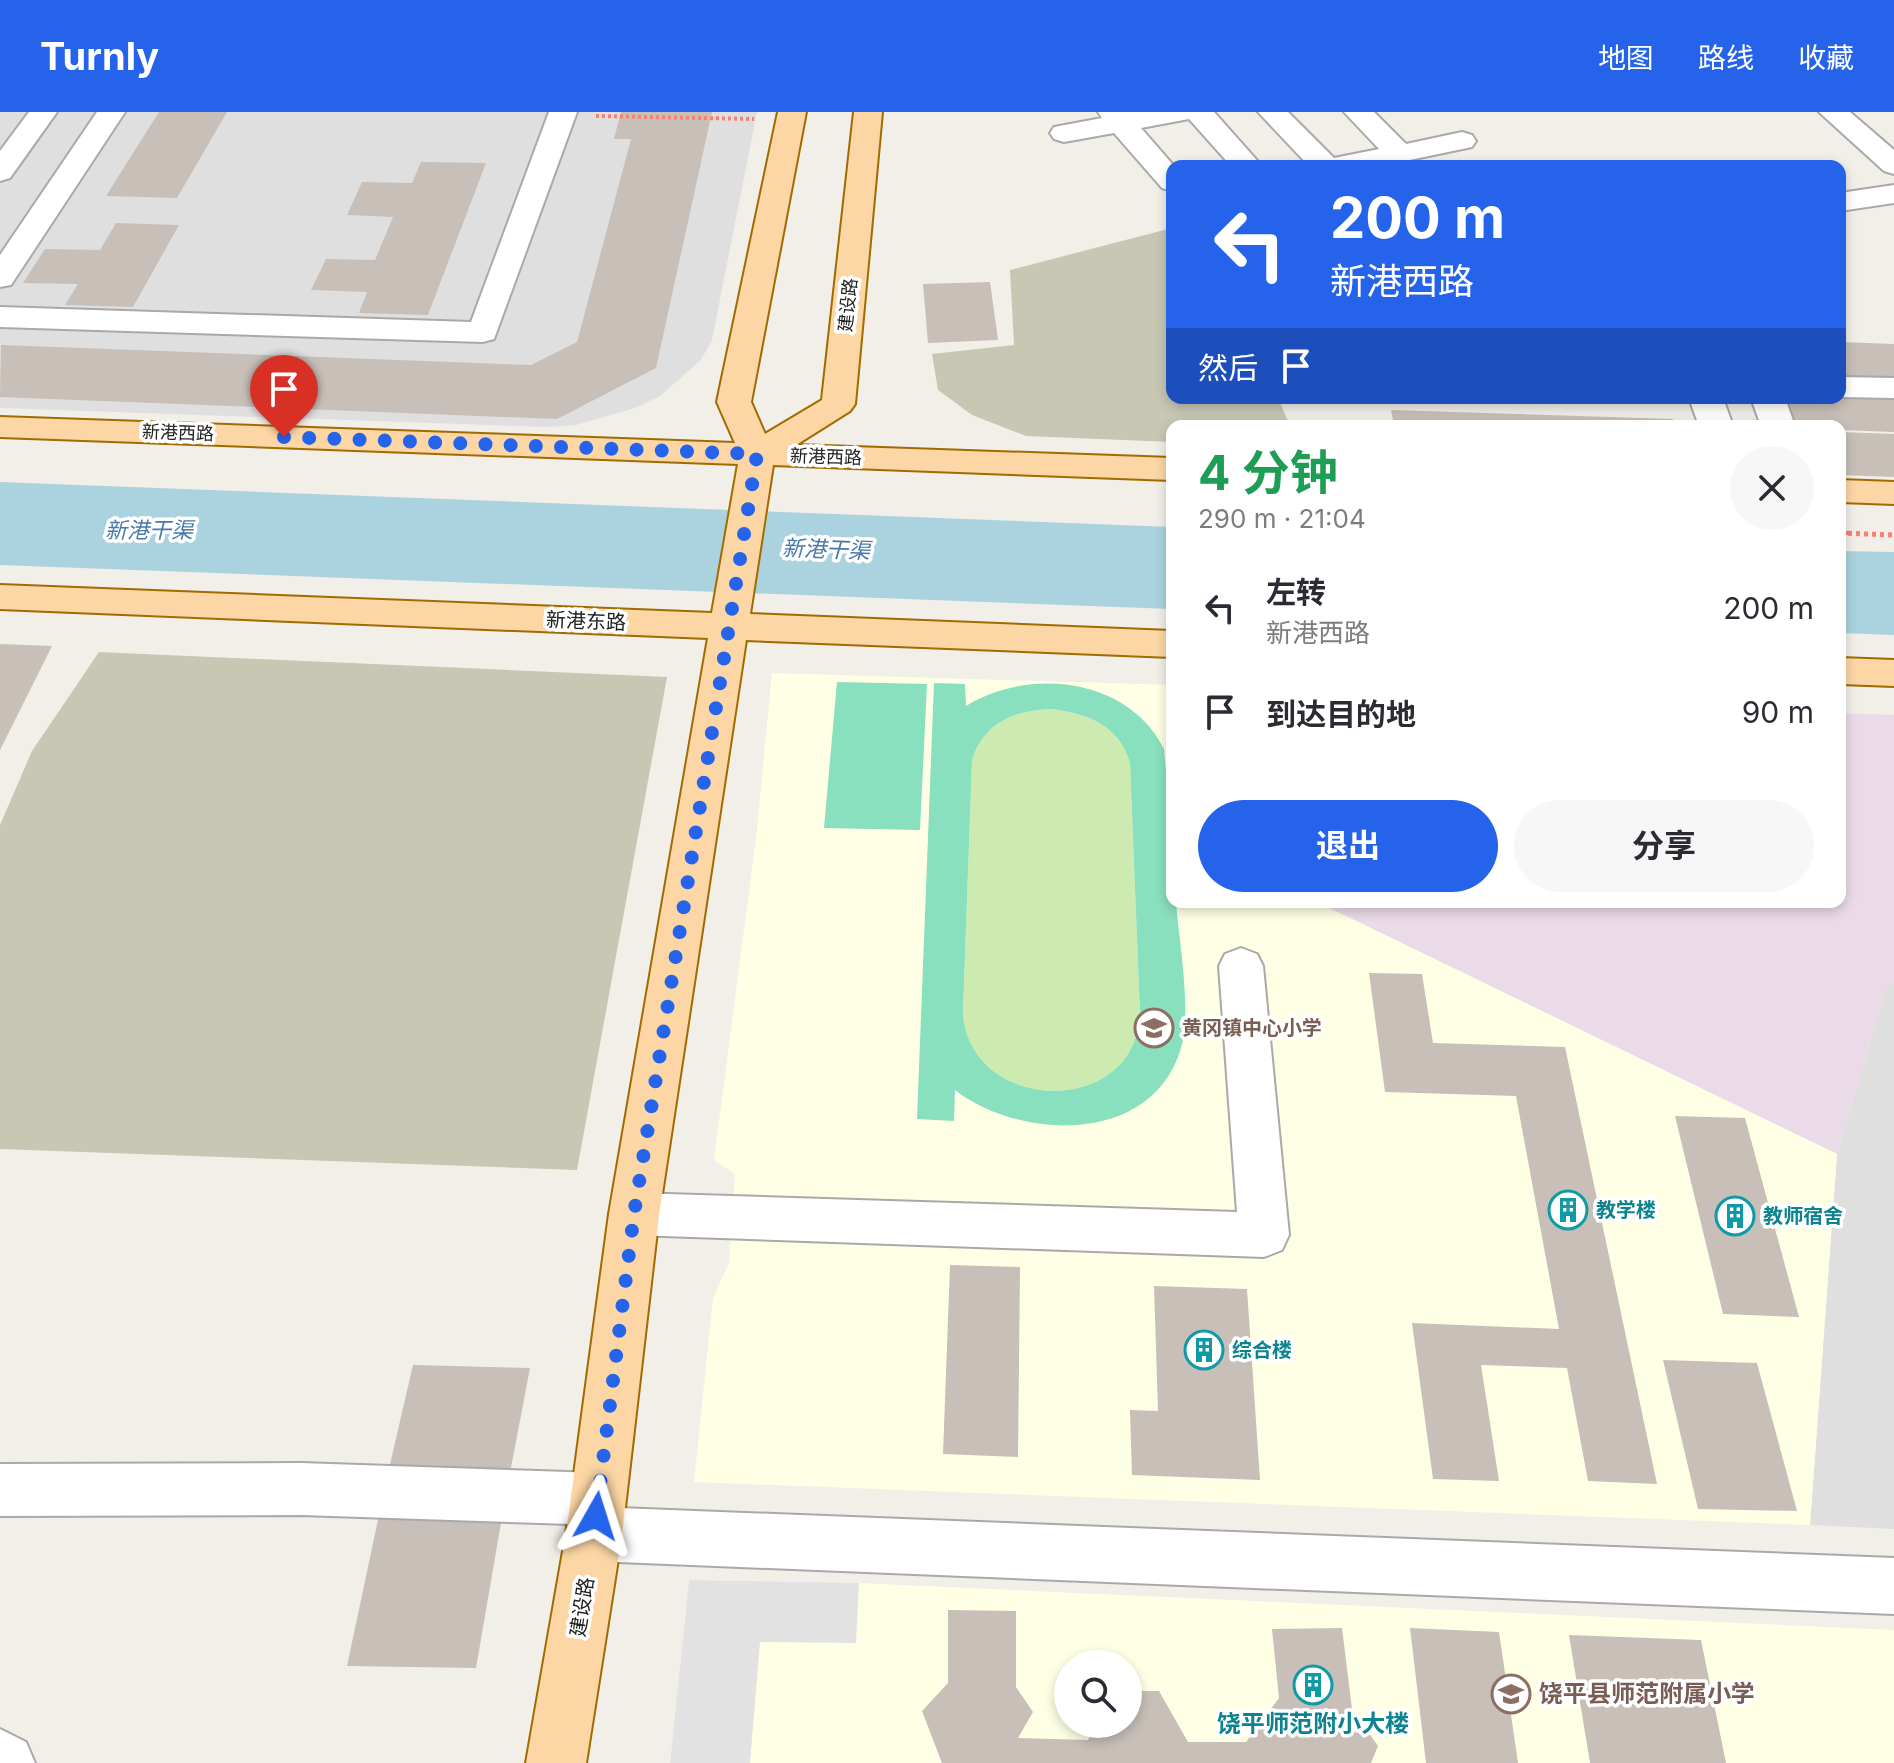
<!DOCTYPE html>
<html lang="zh">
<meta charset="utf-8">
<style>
body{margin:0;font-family:Inter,"Noto Sans SC",sans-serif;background:#f7f7f7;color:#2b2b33;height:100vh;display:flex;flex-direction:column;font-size:30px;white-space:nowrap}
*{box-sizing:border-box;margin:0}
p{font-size:26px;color:#7c7c81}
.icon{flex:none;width:44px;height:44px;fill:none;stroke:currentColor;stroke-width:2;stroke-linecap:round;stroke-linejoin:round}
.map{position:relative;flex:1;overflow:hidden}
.panel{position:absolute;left:1166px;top:308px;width:680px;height:488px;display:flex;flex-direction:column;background:#fff;border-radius:16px;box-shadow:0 4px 12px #0003}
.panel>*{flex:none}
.top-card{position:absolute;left:1166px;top:48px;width:680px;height:244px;border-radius:16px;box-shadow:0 4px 12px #0003;background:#2563eb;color:#fff;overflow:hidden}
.fabs{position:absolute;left:1054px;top:1538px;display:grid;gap:16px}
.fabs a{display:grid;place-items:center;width:88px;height:88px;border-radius:50%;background:#fff;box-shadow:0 4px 12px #0003;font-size:40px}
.pin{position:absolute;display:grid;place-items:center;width:68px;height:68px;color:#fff;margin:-82px -34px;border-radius:50% 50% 50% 0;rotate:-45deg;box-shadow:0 0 8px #0007}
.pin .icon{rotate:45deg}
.me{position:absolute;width:88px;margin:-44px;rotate:6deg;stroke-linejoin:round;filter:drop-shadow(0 0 6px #0008)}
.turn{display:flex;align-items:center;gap:28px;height:168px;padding:0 32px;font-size:36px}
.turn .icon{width:104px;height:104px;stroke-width:2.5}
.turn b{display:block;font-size:56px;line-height:68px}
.then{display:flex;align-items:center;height:76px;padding:0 32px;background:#0003;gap:16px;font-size:30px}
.round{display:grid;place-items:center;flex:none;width:84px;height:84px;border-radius:42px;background:#f7f7f7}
.summary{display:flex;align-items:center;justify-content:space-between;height:136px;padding:0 32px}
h1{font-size:48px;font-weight:700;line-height:60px;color:#1e9e55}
.primary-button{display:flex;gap:16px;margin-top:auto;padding:16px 32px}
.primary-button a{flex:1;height:92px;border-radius:48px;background:#2563eb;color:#fff;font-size:32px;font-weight:700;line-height:92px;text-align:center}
.primary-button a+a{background:#f7f7f7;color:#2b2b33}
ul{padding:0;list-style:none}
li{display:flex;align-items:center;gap:24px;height:104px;padding:0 32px}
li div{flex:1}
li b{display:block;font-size:30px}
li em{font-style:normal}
header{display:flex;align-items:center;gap:48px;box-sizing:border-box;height:112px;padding:0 40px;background:#2563eb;color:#fff}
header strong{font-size:38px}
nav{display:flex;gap:44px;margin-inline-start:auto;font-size:28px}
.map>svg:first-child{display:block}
</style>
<header>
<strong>Turnly</strong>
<nav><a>地图</a><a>路线</a><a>收藏</a></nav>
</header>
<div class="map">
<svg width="1894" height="1651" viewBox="0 0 1894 1651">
<rect width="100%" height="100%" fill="#f2efe9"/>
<path fill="#e0dfdf" d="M0,0H757L712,228L701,248L660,284L635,296L576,313L547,315L0,296Z
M1894,871V1417L1810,1413L1837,1042L1887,872Z"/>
<path fill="#ebdbe8" d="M1840,601L1894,603V871L1887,872L1837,1042L1317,790H1840Z"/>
<path fill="#ffffe5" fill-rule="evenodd" d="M772,561L1172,573V790H1317L1837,1042L1810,1413L694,1370L713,1186L729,1151L735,1062L714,1048L756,726Z
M689,1468L859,1471L1894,1518V1651H670ZM1068,1552H1128V1612H1068Z"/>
<path fill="#c7c7b4" d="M1172,116V286H1278L1290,314H1172V330L1026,324L972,303L938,278L932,242L1014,233L1010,158Z
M99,540L667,565L577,1058L0,1037V713L32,639Z"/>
<path fill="#cdebb0" d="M1050,597C1087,601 1119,613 1130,651L1140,903C1134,1008 968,1001 963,900L972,649C983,611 1013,599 1050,597Z"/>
<path fill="#88e0be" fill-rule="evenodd" d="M837,570L927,572L920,718L824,716Z
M934,571L965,572L966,594C1029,555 1128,565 1164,637L1172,725V790H1176C1179,829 1192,901 1181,936C1153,1033 1021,1029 955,978L954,1009L917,1007ZM1050,597C1087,601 1119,613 1130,651L1140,903C1134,1008 968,1001 963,900L972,649C983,611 1013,599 1050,597Z"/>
<path fill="#e2e2e2" d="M689,1468L859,1471L856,1531L760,1530L750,1651H670Z"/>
<path fill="#aad3df" d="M0,370L1172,415V497L0,453Z
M1840,439L1894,440V523L1840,521Z"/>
<path fill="#c7bfb8" d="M159,0H227L177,86L106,84Z
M621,0H712L656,256L557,307L0,285L1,233L531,253L577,230L631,27H614Z
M421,50L486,51L428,203L359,201L367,180L311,178L326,147L375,148L393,105L347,103L362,70L412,71Z
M116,111L179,113L133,195L65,193L78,172L23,171L45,137L100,138Z
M990,170L998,228L928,231L923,172Z
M1840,230L1894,232V271L1840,269Z
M1840,280L1894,282V320L1840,318V314H1793L1782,286H1840Z
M1391,298L1673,307L1675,314H1394Z
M1840,320L1894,322V365L1840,363Z
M0,532L52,534L0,638Z
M1369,861L1422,862L1433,931L1565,935L1657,1372L1588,1369L1567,1256L1481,1253L1499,1369L1433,1367L1412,1211L1559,1217L1516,984L1385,980Z
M1675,1004L1745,1006L1799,1205L1723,1202Z
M950,1153L1020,1155L1018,1345L943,1342Z
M1154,1174L1247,1177L1260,1368L1132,1363L1130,1298L1158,1299Z
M1663,1248L1757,1251L1797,1399L1698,1397Z
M413,1253L530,1256L509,1366L388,1361Z
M379,1403L502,1405L476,1556L347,1554Z
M948,1498L1016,1499V1575L1033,1600L1018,1626L1088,1628L1095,1612H1128V1579H1159L1188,1630H1246L1279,1586L1272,1517L1342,1516L1352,1597L1378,1634L1371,1651H942L922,1599L948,1571Z
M1410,1516L1499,1520L1518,1651H1426Z
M1569,1523L1701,1528L1726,1651H1590Z"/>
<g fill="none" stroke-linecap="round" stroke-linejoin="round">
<g stroke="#a9a9a9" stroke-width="4">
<path id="minor" d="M29,0H57L10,66L0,69V39Z
M97,0H125L11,173L0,175V143Z
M549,0H577L494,227L483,230L0,215V195L471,210Z
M1098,0H1214L1262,54H1231L1189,7L1141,16L1174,54L1172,79L1162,76L1114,21L1064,30L1054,27L1050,21L1054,15L1102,6Z
M1258,0H1288L1334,46L1379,37L1344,0H1374L1406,32L1462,20L1472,23L1476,29L1472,35L1381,54H1309Z
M1819,0H1850L1894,38V62L1884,59Z
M1894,73V91L1840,99V81Z
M1840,265L1894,266V286L1840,285Z
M1689,286H1723L1733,314H1699Z
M1751,286H1785L1795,314H1761Z
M1241,836L1257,842L1263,854L1289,1123L1282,1138L1264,1145L634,1123L617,1117L609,1102L617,1087L634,1081L1237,1100L1219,854L1225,842Z
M301,1351L597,1361L616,1368L624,1387L620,1396L1894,1446V1502L594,1449L574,1441L566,1422L570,1412L301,1403L0,1404V1352Z
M0,1617L26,1630L35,1651H0Z"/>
</g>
<g stroke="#a06b00" stroke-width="4">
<path id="major" d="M778,0H806L751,290L765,322L822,288L854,0H882L855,292L850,299L796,333L1172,346V368L773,353L750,502L1172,519V545L746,528L659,1102L622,1422L586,1651H526L566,1422L609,1102L708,526L0,497V473L712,501L738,352L0,325V305L735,331L717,290Z
M1840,368L1894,370V392L1840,390Z
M1840,546L1894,548V574L1840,572Z"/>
</g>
<path stroke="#fa8072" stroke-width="4" stroke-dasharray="3 3" stroke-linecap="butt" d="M596,4L754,7
M1840,421H1850"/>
<path stroke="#fa8072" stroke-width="5" stroke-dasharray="4 4" stroke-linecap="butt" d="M1840,421L1894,423"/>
<use href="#minor" fill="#fff" fill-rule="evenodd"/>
<use href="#major" fill="#fcd6a4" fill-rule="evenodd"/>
</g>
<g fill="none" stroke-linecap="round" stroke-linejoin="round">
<path stroke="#2563eb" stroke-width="14" stroke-dasharray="0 25.2" d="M284,325L757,342L634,1102L596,1404"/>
</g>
<defs>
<g id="school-ring" transform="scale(2)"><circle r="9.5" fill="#fff" stroke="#8d6e63" stroke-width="1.5"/><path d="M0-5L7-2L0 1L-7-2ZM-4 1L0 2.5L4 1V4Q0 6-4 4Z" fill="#8d6e63"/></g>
<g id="building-ring" transform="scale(2)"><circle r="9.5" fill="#fff" stroke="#0f9aa8" stroke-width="1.5"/><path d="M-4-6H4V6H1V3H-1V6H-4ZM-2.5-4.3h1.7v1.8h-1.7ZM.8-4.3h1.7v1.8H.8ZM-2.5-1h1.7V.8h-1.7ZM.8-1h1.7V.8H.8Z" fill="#0f9aa8"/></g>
</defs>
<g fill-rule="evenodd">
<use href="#school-ring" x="1154" y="916"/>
<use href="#building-ring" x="1568" y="1098"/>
<use href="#building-ring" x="1735" y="1104"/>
<use href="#building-ring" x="1204" y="1238"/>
<use href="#building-ring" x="1313" y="1573"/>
<use href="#school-ring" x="1511" y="1582"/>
</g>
<g text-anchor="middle" stroke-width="7" stroke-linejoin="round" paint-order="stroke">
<g font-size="18" fill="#222" stroke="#fff">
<text transform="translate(848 193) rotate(-84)" y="6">建设路</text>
<text transform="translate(178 321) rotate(2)" y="6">新港西路</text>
<text transform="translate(826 345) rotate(2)" y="6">新港西路</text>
</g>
<g font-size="20" fill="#222" stroke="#fff">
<text transform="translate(586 509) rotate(2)" y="7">新港东路</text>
<text transform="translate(582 1495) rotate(-81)" y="7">建设路</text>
</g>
<g font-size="20" font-weight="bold" fill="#785e54" stroke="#fff" text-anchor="start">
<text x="1182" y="923">黄冈镇中心小学</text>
</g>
<g font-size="20" font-weight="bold" fill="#0d838f" stroke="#fff" text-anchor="start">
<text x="1596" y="1105">教学楼</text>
<text x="1763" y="1111">教师宿舍</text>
<text x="1232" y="1245">综合楼</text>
</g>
<g font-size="22" font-style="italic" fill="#4a7aab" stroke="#fff">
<text x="149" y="426">新港干渠</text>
<text transform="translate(826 437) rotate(2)" y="8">新港干渠</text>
</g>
<g font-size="24" font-weight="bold" fill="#785e54" stroke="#fff" text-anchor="start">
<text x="1539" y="1590">饶平县师范附属小学</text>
</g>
<g font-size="24" font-weight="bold" fill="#0d838f" stroke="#fff">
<text x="1313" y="1620">饶平师范附小大楼</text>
</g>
</g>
</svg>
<div class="fabs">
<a><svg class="icon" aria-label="search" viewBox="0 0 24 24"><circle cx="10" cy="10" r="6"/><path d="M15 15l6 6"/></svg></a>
</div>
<div class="pin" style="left:284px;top:325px;background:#d93025"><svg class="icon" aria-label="arrive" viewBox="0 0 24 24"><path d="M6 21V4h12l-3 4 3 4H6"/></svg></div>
<svg class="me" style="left:596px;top:1404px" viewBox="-20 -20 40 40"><path d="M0-17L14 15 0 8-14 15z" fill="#2563eb" stroke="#fff" stroke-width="4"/></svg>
<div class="top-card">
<div class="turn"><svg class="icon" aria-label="left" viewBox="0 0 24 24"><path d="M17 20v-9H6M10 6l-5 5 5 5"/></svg><div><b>200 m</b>新港西路</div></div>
<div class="then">然后<svg class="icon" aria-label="arrive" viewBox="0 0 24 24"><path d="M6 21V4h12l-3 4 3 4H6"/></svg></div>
</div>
<section class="panel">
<div class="summary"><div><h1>4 分钟</h1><p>290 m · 21:04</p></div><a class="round"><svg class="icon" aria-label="close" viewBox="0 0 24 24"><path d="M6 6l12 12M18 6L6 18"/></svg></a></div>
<ul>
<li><svg class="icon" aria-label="left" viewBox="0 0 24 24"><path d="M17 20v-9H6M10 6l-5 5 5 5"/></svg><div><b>左转</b><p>新港西路</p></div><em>200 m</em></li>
<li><svg class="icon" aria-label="arrive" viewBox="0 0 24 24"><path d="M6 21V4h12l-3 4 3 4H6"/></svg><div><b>到达目的地</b></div><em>90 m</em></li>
</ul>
<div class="primary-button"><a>退出</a><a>分享</a></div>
</section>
</div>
